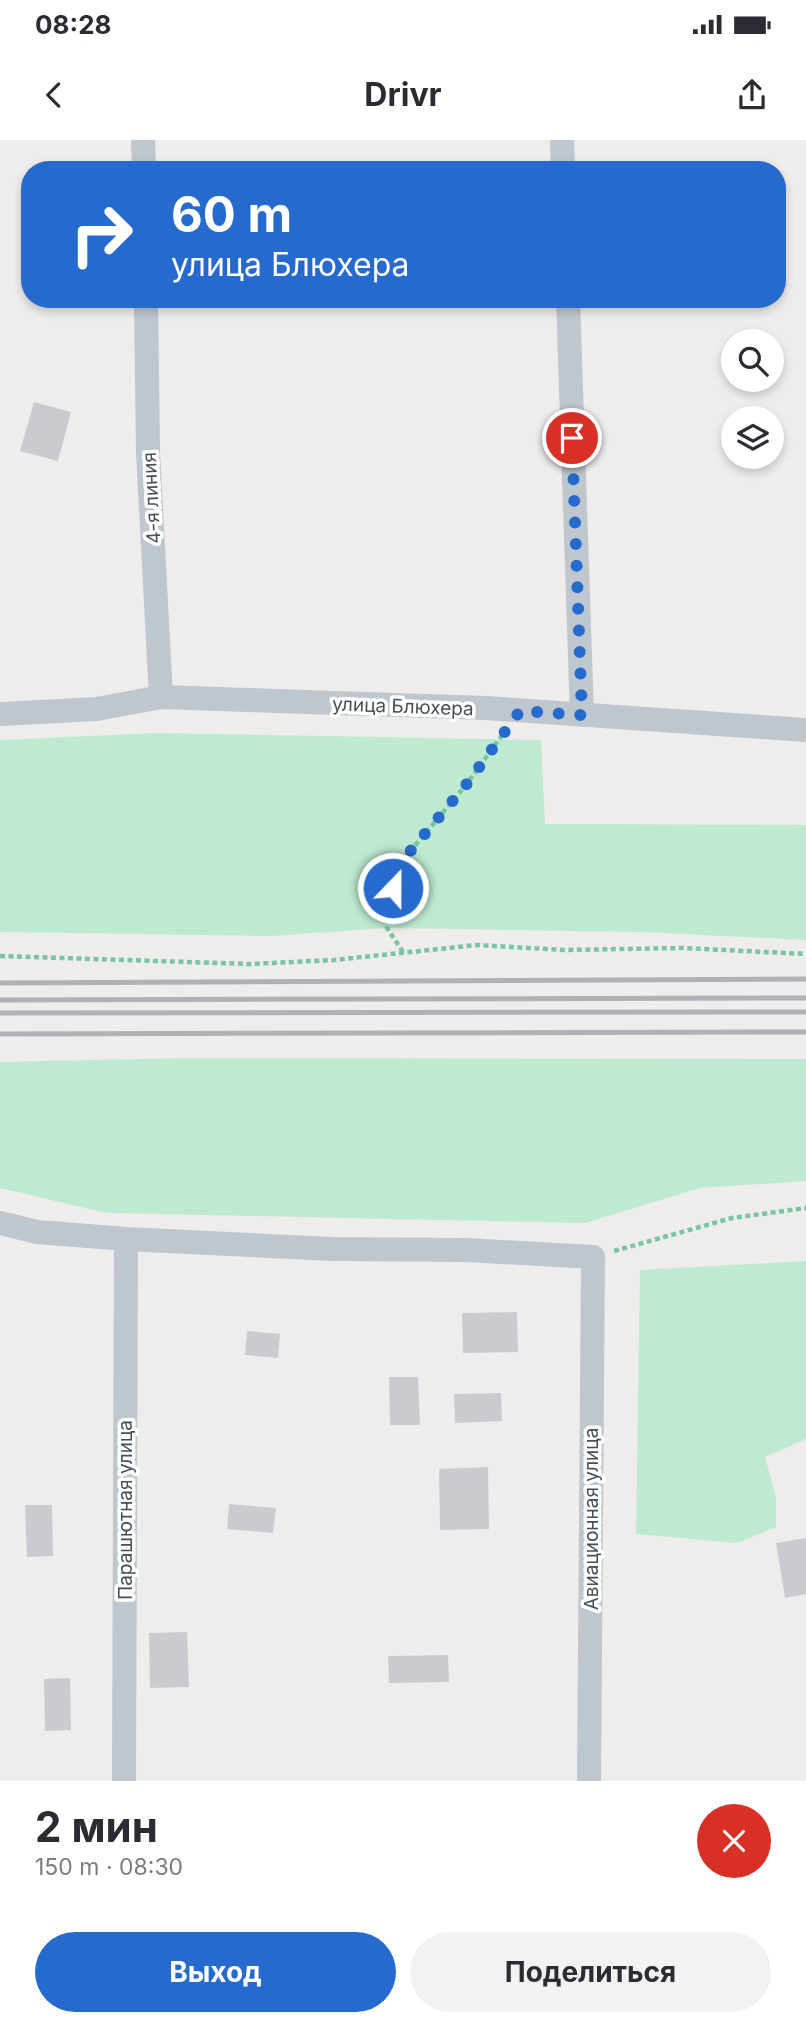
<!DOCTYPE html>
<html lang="ru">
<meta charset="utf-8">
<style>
body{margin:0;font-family:Inter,sans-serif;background:#f2f2f3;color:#2b2b33;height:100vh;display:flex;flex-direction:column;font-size:26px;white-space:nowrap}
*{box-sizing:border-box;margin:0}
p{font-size:23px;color:#7c7c81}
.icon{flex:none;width:38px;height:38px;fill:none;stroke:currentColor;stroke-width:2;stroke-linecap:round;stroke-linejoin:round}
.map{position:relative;height:1641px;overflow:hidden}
.panel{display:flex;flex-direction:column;background:#fff;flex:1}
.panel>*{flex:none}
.guide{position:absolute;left:21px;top:21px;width:765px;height:147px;border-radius:28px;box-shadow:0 4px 10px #0003;background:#276ace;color:#fff;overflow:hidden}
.buttons{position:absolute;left:721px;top:189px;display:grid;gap:14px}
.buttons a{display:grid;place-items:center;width:63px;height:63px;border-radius:50%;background:#fff;box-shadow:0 4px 10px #0003;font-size:35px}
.pin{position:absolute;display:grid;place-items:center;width:60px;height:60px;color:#fff;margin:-30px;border:4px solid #fff;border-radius:50%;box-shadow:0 2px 7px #0007}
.me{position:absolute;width:77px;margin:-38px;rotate:22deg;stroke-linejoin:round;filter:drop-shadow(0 0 5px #0008)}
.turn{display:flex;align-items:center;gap:24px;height:147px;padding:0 35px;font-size:32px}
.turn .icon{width:91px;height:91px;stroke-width:2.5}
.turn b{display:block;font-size:49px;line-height:60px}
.round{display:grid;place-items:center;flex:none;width:74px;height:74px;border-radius:37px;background:#f2f2f3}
.overview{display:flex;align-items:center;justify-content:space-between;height:119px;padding:0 35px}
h1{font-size:42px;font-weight:700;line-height:52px}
.action{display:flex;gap:14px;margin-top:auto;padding:14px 35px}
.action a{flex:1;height:80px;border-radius:42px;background:#276ace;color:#fff;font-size:28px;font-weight:700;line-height:80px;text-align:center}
.action a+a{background:#f2f2f3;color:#2b2b33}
.status{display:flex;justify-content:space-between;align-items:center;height:49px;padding:0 35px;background:#fff;direction:ltr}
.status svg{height:19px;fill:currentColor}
header{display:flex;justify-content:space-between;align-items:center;height:91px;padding:0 35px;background:#fff;font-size:32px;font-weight:700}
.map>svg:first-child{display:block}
</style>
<div class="status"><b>08:28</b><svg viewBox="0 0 49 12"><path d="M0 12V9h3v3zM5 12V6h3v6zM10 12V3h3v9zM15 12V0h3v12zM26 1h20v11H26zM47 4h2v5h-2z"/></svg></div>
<header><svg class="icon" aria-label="back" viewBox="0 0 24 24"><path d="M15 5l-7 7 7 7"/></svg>Drivr<svg class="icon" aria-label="share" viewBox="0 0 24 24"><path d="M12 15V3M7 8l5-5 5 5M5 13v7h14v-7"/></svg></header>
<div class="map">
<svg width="806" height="1641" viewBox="0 0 806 1641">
<rect width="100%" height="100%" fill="#efecec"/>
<path fill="#bdead0" d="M158,593L541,600L545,684L806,685V800L641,792L387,788L271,796L0,792V600Z
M187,918L806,919V1041L700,1048L585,1083L107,1073L0,1048V922Z
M806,1121V1299L765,1317L776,1357V1387L737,1403L636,1394L640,1130Z"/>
<path fill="#cacbd1" d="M34,262L71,272L58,321L20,311Z
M517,1172L518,1212L463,1213L462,1173Z
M247,1191L280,1194L278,1218L245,1215Z
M389,1237H418L420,1285H390Z
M501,1253L502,1281L455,1283L454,1254Z
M488,1327L489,1389L440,1390L439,1329Z
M229,1364L276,1368L273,1393L227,1389Z
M25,1365H52L53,1416L27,1417Z
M806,1398V1454L785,1458L776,1403Z
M187,1492L189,1547L150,1548L149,1493Z
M448,1515L449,1542L389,1543L388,1516Z
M70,1538L71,1590L45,1591L44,1539Z"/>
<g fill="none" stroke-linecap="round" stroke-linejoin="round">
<path stroke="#78c5a2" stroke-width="4.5" stroke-dasharray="5 3.5" stroke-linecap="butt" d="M403,812L387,788L396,728L466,645L503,594
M0,816L250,824L334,820L477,805L563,810L683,808L806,814
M614,1111L732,1078L806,1068"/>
<path stroke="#bec6ce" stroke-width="24" d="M143,0L144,30
M562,0L563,30
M146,159L148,312L161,557
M568,159L582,575
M0,574L97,569L161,557L486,568L806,590
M0,1083L37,1092L126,1099L332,1109L465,1110L593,1117L589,1641
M124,1641L126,1099"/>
<path stroke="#afb1b6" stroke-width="5" d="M0,843L806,839
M0,860L806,858
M0,873L806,872
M0,894L806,892"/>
</g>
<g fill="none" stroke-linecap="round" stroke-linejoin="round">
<path stroke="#276ace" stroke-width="12" stroke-dasharray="0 21.6" d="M393,748L396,728L466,645L520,571L582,575L572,298"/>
</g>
<g text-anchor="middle" stroke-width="7" stroke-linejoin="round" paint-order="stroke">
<g font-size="19" fill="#464f58" stroke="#fff">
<text transform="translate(151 358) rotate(-93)" y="7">4-я линия</text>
<text transform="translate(403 566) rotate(2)" y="7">улица Блюхера</text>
<text transform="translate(125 1370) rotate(-90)" y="7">Парашютная улица</text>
<text transform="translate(591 1379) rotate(-90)" y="7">Авиационная улица</text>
</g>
</g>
</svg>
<div class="buttons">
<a><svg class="icon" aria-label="search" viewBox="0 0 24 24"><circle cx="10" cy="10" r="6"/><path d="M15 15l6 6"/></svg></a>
<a><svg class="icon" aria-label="layers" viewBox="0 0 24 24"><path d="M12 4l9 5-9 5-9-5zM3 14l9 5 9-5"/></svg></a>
</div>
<div class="pin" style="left:572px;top:298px;background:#d93025"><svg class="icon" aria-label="arrive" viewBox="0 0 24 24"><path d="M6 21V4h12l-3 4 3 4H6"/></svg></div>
<svg class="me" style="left:393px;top:748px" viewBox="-20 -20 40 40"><circle r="17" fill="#276ace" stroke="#fff" stroke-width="3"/><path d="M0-11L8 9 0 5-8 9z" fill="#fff"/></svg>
<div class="guide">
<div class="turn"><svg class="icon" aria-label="right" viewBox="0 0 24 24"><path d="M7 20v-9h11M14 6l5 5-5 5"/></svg><div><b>60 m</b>улица Блюхера</div></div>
</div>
</div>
<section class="panel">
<div class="overview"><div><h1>2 мин</h1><p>150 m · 08:30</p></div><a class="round" style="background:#d93025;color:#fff"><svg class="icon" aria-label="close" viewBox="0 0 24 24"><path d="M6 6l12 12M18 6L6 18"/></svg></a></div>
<div class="action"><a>Выход</a><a>Поделиться</a></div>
</section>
